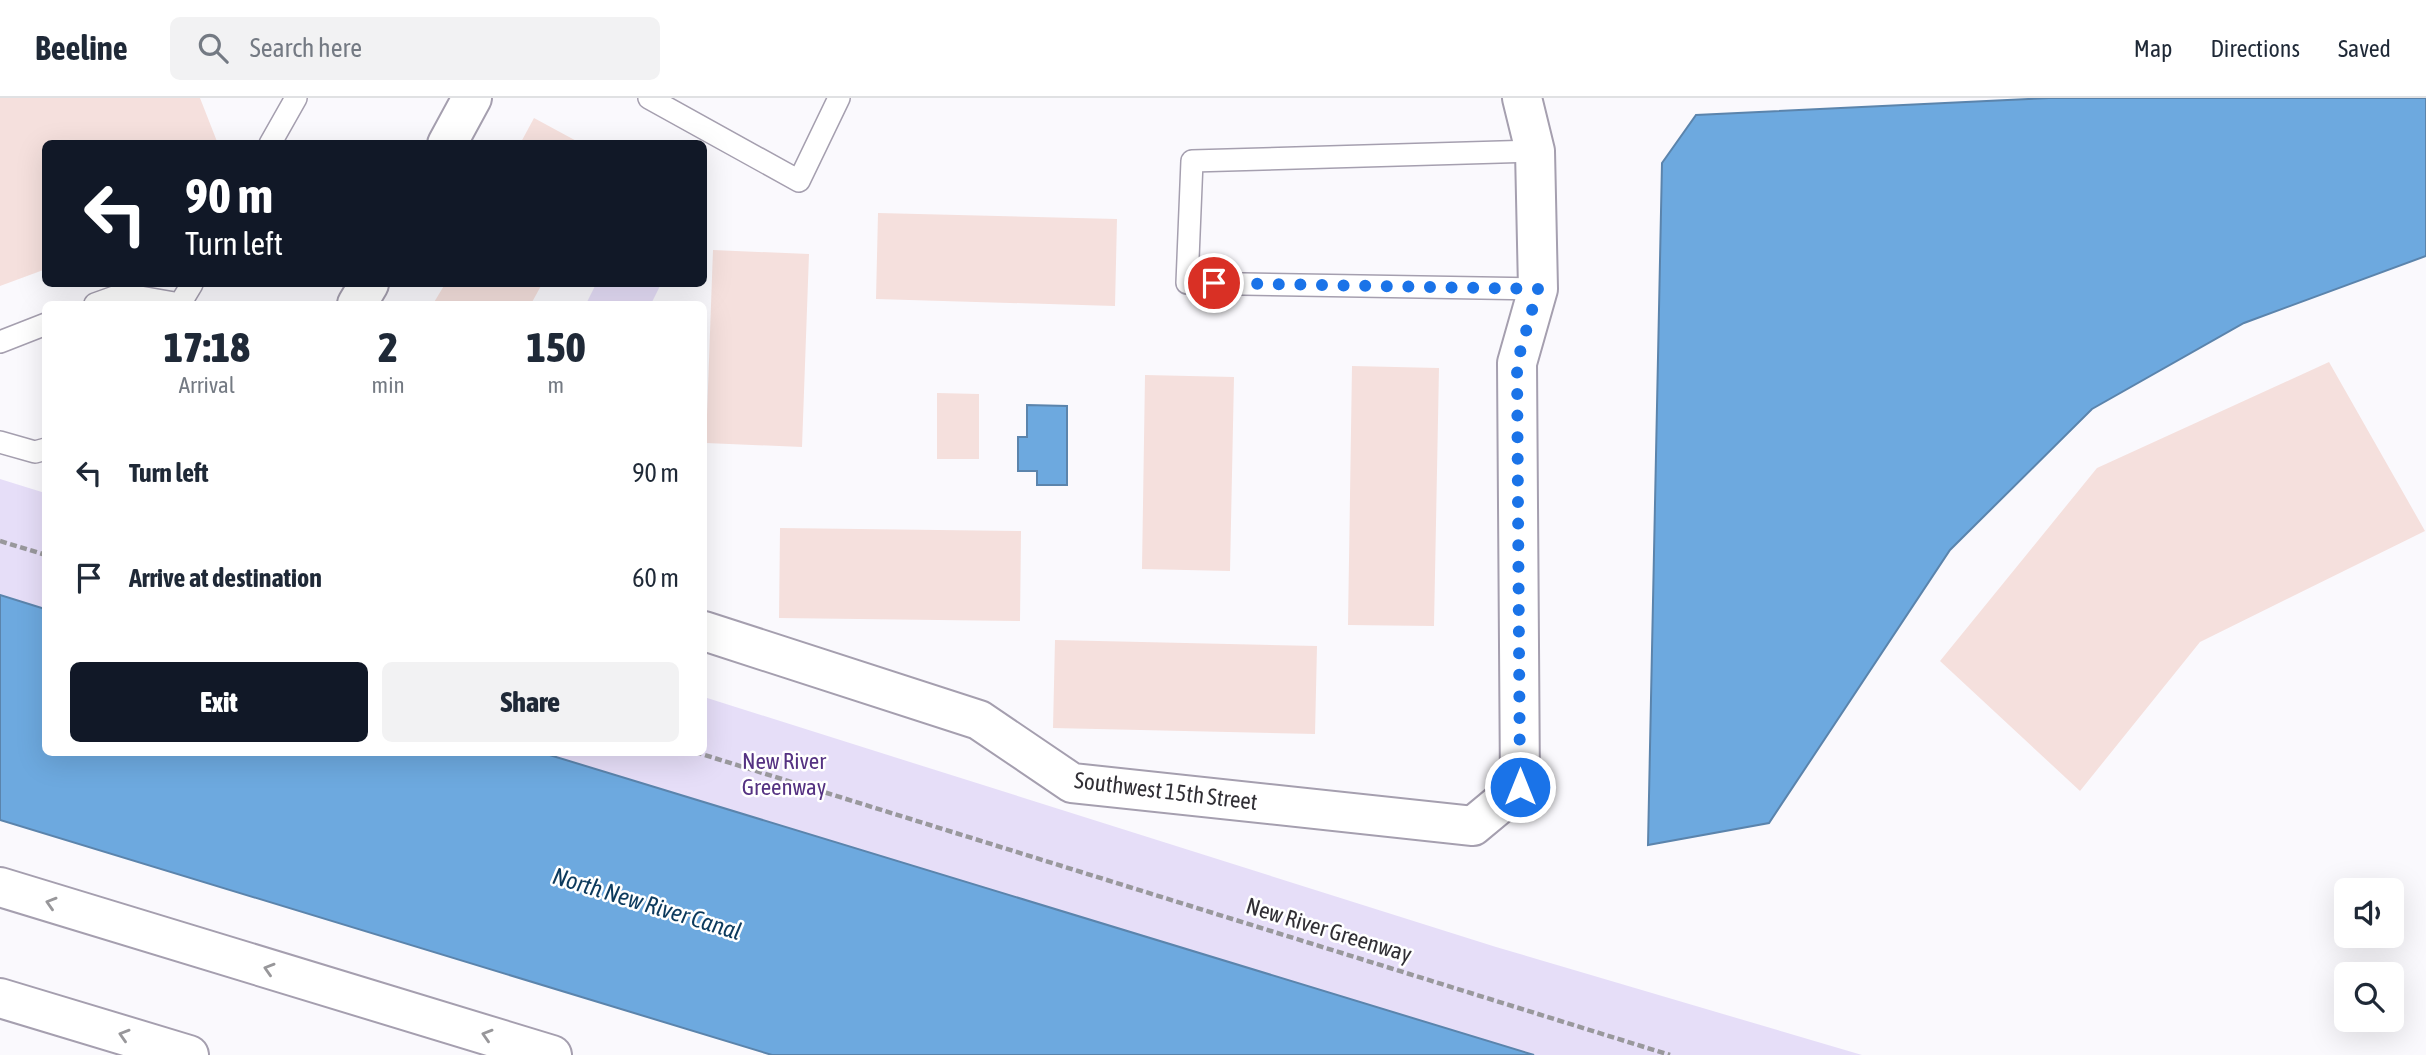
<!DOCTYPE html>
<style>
body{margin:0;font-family:"Asap Condensed",sans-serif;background:#f2f2f3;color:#1f2937;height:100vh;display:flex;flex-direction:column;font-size:26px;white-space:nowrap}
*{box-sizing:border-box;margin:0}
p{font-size:23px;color:#747a83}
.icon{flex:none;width:38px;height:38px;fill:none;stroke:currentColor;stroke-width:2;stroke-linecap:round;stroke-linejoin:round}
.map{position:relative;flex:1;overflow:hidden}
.panel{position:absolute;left:42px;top:203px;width:665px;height:455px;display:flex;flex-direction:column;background:#fff;border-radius:10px;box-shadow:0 7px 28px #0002}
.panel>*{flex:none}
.top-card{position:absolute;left:42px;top:42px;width:665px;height:147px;border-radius:10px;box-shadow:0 7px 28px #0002;background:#111827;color:#fff;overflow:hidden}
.controls{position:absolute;left:2334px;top:780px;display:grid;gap:14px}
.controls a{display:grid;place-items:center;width:70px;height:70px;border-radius:10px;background:#fff;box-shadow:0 7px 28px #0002;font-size:35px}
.pin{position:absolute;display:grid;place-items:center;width:60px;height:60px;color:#fff;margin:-30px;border:4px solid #fff;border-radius:50%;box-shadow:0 2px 7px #0007}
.me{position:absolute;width:77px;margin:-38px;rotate:0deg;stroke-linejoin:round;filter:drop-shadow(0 0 5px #0008)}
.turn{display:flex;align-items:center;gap:24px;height:147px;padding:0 28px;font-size:32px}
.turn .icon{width:91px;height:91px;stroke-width:2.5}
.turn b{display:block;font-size:49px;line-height:60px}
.eta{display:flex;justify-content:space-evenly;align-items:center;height:119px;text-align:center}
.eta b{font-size:42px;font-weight:800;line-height:49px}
.action{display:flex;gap:14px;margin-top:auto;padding:14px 28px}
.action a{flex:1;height:80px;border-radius:10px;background:#111827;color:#fff;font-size:28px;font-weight:800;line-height:80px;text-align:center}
.action a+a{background:#f2f2f3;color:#1f2937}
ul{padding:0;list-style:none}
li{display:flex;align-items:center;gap:21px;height:105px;padding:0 28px}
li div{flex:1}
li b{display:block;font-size:26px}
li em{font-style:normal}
header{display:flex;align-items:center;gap:42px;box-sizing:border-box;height:98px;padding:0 35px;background:#fff;border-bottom:2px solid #e0e1e3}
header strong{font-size:33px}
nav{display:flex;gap:38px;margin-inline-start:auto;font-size:24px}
.search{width:490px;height:63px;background:#f2f2f3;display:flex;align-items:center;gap:18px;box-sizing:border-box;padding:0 24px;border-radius:10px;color:#747a83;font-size:26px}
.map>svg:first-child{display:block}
</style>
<header>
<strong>Beeline</strong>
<div class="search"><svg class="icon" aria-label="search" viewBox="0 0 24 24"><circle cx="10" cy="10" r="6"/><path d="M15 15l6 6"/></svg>Search here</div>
<nav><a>Map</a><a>Directions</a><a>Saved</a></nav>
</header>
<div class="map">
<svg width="2426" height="957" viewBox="0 0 2426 957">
<rect width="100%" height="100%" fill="#faf9fd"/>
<path fill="#e6def8" d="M596,186H661L651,206H586Z
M0,381L45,395V511L0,497Z
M704,599L1496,849L1862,957H1534L543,655L704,654Z"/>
<path fill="#6da9df" stroke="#5b84ac" stroke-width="2" d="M2049,0H2426V158L2244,225L2092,311L1950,452L1769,725L1648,747L1662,65L1696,17Z
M1027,307L1067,308V387H1037V373H1018V339H1027Z
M0,497L45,511L46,654L543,655L1534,957H772L0,722Z"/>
<path fill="#f5e0dd" d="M0,0H200L218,46H46V171L0,188Z
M534,20L582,46H520Z
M878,115L1117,121L1115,208L876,201Z
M713,152L809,156L802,349L706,345Z
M445,186H542L531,206H433Z
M2329,264L2425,433L2200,544L2080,693L1940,563L2097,370Z
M1352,268L1439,270L1434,528L1348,527Z
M1145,277L1234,279L1230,473L1142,471Z
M937,295L979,296V361H937Z
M780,430L1021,433L1020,523L779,520Z
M1055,542L1317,548L1315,636L1053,630Z"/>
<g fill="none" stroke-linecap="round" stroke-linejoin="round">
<g stroke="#a59faf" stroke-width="24">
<path id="service" d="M649,0L799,83L839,0
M270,46L296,0
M1535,53L1192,63L1187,185L1538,191
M95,206L123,196L180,206
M180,206L192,186
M0,244L46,226
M0,344L35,354L46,351"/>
</g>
<g stroke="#a59faf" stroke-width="42">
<path id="minor" d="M447,46L472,0
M357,206L369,186
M704,533L979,622L1072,685L1473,728L1520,689L1517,265L1538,191L1535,53L1522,0"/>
</g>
<g stroke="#a59faf" stroke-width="42">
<path id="primary" d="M0,789L552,957"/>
</g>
<g stroke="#a59faf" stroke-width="42">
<path id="motorway" d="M0,900L189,957"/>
</g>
<path stroke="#99989c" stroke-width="4.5" stroke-dasharray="7 3.5" stroke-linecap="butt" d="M0,443L46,457
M695,654L1670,957"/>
<use href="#service" stroke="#fff" stroke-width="21"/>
<use href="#minor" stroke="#fff" stroke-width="38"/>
<use href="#primary" stroke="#fff" stroke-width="38"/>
<use href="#motorway" stroke="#fff" stroke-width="38"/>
</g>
<defs><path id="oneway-chevron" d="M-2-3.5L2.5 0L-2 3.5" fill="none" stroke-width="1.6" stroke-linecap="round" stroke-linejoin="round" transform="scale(1.75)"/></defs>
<g stroke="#98979a">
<use href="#oneway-chevron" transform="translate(51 805) rotate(-163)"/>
<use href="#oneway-chevron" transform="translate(269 871) rotate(-163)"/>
<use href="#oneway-chevron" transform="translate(124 937) rotate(-163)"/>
<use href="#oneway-chevron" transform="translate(487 937) rotate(-163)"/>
</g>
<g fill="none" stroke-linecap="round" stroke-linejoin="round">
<path stroke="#1a73e8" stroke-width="12" stroke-dasharray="0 21.6" d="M1214,185L1538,191L1517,265L1520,689"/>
</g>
<g text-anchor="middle" stroke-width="5" stroke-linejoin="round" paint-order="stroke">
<g font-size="23" fill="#553282" stroke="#fff">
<text x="784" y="671">New River<tspan x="784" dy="26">Greenway</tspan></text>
</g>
<g font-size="23" fill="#312f35" stroke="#fff">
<text transform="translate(1166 693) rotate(7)" y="8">Southwest 15th Street</text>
<text transform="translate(1329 832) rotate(17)" y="8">New River Greenway</text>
</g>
<g font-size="24" font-style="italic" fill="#0c3a5d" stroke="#fff">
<text transform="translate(647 806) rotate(17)" y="8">North New River Canal</text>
</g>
</g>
</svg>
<div class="controls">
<a><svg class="icon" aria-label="sound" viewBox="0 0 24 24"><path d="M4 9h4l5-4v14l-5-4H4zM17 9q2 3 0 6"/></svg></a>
<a><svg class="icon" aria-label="search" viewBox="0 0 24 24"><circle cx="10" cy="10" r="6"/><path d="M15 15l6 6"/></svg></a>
</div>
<div class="pin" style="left:1214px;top:185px;background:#d93025"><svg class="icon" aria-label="arrive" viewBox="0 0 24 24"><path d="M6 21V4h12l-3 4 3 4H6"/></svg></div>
<svg class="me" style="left:1520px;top:689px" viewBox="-20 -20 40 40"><circle r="17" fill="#1a73e8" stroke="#fff" stroke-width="3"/><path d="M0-11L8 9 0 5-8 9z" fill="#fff"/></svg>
<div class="top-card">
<div class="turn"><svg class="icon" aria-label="left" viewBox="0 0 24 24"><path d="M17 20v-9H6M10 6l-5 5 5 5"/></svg><div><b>90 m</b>Turn left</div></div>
</div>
<section class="panel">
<div class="eta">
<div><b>17:18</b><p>Arrival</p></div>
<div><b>2</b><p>min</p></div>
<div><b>150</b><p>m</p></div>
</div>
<ul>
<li><svg class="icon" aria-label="left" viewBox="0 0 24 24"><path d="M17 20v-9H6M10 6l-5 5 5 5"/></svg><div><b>Turn left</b></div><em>90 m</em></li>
<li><svg class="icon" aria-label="arrive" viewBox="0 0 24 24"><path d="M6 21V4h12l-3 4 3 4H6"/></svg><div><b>Arrive at destination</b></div><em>60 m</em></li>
</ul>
<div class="action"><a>Exit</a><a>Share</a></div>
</section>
</div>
